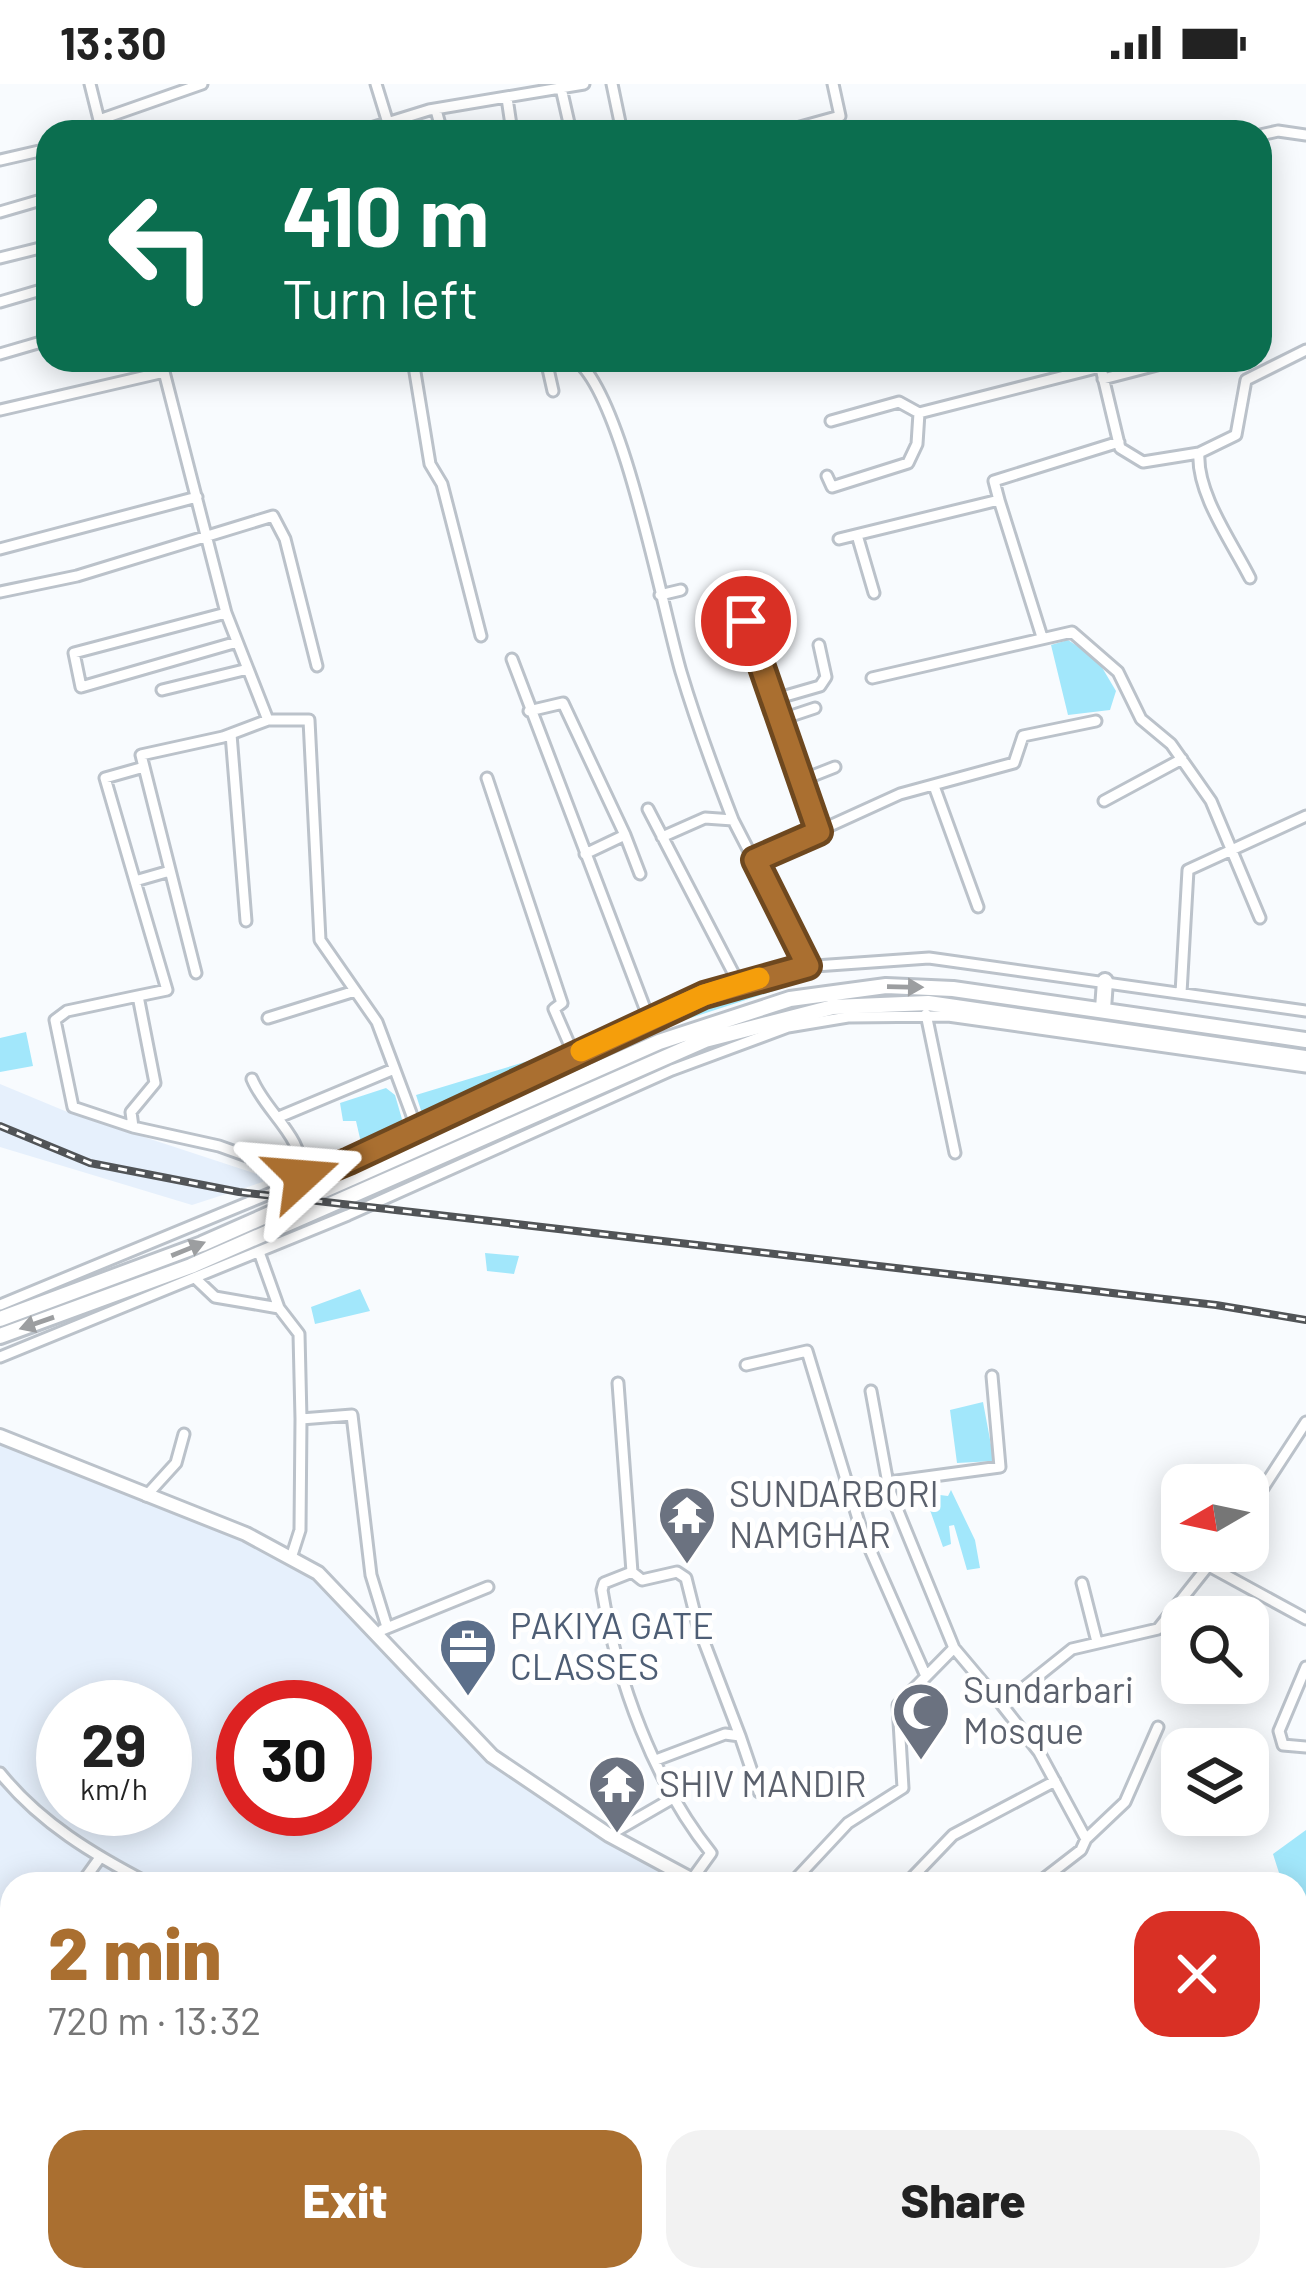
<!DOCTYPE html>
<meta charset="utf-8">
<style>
body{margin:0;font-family:Barlow,sans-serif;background:#f2f2f2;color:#222;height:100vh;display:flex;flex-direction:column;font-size:45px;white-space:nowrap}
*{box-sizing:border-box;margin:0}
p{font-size:39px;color:#767676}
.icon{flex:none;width:66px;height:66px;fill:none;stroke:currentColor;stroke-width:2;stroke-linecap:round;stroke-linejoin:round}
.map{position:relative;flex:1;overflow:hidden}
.drawer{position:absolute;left:0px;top:1788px;width:1308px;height:420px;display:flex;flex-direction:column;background:#fff;border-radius:36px 36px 0 0;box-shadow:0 6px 30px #0003}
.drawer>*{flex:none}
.top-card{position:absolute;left:36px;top:36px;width:1236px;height:252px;border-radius:36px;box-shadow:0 6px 30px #0003;background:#0b6e4f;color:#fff;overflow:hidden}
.needle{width:78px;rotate:261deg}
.fabs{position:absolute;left:1161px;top:1380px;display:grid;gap:24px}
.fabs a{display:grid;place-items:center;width:108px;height:108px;border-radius:24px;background:#fff;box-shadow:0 6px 30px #0003;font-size:60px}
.speed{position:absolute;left:36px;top:1596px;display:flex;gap:24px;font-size:60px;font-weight:700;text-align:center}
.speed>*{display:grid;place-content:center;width:156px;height:156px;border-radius:50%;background:#fff;box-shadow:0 6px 30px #0003;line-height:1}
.speed small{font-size:30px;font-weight:400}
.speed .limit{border:18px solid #d22;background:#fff;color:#111}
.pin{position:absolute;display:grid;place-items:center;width:102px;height:102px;color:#fff;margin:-51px;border:6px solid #fff;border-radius:50%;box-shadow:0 3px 12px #0007}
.me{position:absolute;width:132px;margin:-66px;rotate:71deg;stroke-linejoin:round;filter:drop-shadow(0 0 9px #0008)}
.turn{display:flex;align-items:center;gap:42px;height:252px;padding:0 48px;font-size:54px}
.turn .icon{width:156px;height:156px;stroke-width:2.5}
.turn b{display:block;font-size:84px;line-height:102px}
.round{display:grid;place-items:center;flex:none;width:126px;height:126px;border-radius:36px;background:#f2f2f2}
.head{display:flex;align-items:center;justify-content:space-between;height:204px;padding:0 48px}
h1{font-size:72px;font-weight:800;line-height:90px;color:#aa6f30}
.cta{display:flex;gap:24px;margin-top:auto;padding:24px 48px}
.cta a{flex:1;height:138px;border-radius:36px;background:#aa6f30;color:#fff;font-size:48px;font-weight:800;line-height:138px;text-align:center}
.cta a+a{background:#f2f2f2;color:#222}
.status{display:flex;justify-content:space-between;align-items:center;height:84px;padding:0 60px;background:#fff;direction:ltr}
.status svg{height:33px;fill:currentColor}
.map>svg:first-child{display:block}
</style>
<div class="status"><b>13:30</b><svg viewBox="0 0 49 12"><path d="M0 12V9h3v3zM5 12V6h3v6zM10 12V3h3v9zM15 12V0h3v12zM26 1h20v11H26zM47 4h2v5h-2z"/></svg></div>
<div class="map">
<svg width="1306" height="2208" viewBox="0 0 1306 2208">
<rect width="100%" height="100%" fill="#f8fbfe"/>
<path fill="#e6f0fc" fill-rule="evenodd" d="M0,1000L65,1027L272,1095L192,1121L0,1063Z
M0,1352L246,1450L318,1489L492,1672L689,1800H12V2196H685L677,2208H0ZM63,1623H165V1725H63ZM243,1623H345V1725H243Z"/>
<path fill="#a2e7fb" d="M1068,556L1097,575L1116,607L1110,626L1068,631L1051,561Z
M790,884L795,900L669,941L428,1048L416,1011L604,954L623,939Z
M26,948L33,982L0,988V954Z
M386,1004L395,1011L406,1049L362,1063L356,1037H343L340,1019Z
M485,1169L519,1172L514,1190L487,1187Z
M360,1205L370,1227L315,1240L311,1223Z
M983,1318L994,1377L957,1379L950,1326Z
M951,1406L975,1456L980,1484L967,1486L954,1441L949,1442L951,1460L943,1463L924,1409L948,1412Z
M1306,1746V1856L1296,1865V1800H1274L1280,1792L1273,1770Z
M73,2196H166L169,2208H74Z"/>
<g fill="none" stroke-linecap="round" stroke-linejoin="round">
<g stroke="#bbc2ca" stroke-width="15">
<path id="minor" d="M90,0L102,48
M376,0L388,39
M612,0L622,48
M561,4L571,48
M507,14L512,48
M436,26L442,48
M99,36L202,0
M358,48L429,26L584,0
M782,48L840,32L833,0
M1260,51L1278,47L1306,51
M0,76L48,65
M0,128L48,114
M0,174L48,162
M0,218L48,204
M0,270L48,256
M161,276L226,529L268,636H309L320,856L377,938L417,1045
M413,276L430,380L442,400L481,552
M546,276L553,307
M576,276C623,312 662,523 681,588C696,638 714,687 733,736
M1099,276L1120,364L1143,378L1199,369
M1103,295L1161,280
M0,326L164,288
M831,337L899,318L919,329L1100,283
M827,392L832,403L908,379L917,360L919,329
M999,416L994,397L1119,358
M857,451L874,509
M839,455L999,416L1042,553
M0,465L197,413
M1250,494C1233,460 1196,409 1199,369L1236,351L1246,296L1306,266
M0,508L77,492L273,432L285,455L317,582
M660,511L681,506
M226,529L74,569L81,603L237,558
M746,537L819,748
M512,575L649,935
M872,594L1072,548L1118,588L1141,635L1171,660L1211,717L1260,834
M162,606L248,585
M775,615L820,602L826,593L819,561
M529,627L563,619L625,751L585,770
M782,635L815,624
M231,650L246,837
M487,694L562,919L554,925L574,971
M802,696L835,683
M934,702L978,823
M1104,717L1182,675
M648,725L739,900
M625,751L640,790
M662,753L705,734L733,736L808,882
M755,776L900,710L1014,679L1023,652L1096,637
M170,787L135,797L167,906L138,912L155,999L131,1028L133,1043L219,1062L308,1094
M135,797L105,694L144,683
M196,889L141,671L223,653L268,636
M1181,909L1188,786L1306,732
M926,930L955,1069
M268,934L355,907
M252,995C266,1029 304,1052 302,1092
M279,1033L394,985
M133,1043L73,1023L55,936L67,927L138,912
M259,1168L279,1224L299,1250L301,1335
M195,1194L215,1213L279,1224
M0,1221L349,1077L704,911L801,883L929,874L1306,927
M0,1273L348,1131L672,986L788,943L848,933L948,932L1306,983
M746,1281L807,1267L861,1445L925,1590
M618,1299L632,1488L604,1499L602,1506C617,1597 654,1698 711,1769L693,1794
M871,1307L889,1405L954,1564
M889,1398L1000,1383L992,1292
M146,1412L176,1379L184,1350
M1248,1427L1306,1338
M291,1474L300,1446L301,1335L352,1331L371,1491L387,1543
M1209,1482L1306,1535
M632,1488L642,1496L677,1488L686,1494L698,1542L740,1652
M1082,1499L1097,1558
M382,1546L488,1503
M1306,1583L1279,1647L1283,1661L1306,1663
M1002,1621L1039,1668L1086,1755L1081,1766L1037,1800
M656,1676L725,1650L740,1652L759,1708
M0,1689C40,1739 94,1771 150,1800
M609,1751L673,1714
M1086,1755L1125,1718L1158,1643
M81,1800L99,1775
M791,1800L848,1739L903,1704L898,1621L954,1564L1002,1621L1072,1565L1158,1545L1220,1467
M906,1800L953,1751L1055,1697
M0,1899L12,1890
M0,1974L12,1973
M1296,2011L1305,2010
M1296,2162H1306
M69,2196L71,2208
M253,2196L254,2208L269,2201L293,2208
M514,2196L519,2208
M637,2196L651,2208
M812,2196L822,2208
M944,2196L951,2208
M1229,2196V2208
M287,2208L320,2196
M679,2208L694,2196"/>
</g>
<g stroke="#bbc2ca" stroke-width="18">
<path id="major" d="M0,1352L246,1450L318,1489L492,1672L609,1751L700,1800
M842,2196L850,2208"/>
</g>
<g stroke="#bbc2ca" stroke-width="20">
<path id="highway" d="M1103,925L1105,897
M0,1235L202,1160L659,958L790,915L886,902L953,905L1306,956
M0,1252L191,1182L705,956L833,923L928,919L1306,974"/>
</g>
<use href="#minor" stroke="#fff" stroke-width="9"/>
<use href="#major" stroke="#fff" stroke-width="12"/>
<use href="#highway" stroke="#fff" stroke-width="14"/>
<g stroke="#515457" stroke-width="8">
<path id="rail" d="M0,1042L90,1079L239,1108L1216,1221L1306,1236"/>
</g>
<use href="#rail" stroke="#fff" stroke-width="3" stroke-dasharray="9" stroke-linecap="butt"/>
</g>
<defs><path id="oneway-solid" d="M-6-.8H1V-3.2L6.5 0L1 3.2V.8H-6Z" transform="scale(3)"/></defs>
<g fill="#9c9ea0">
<use href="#oneway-solid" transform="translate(905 903) rotate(1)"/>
<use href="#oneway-solid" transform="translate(188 1165) rotate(-22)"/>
<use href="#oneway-solid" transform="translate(37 1239) rotate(161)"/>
</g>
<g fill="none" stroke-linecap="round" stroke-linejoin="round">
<g stroke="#6e481f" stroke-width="30">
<path id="route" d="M302,1092L308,1094L349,1077L704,911L808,882L755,776L819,748L746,537"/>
</g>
<use href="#route" stroke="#aa6f30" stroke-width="21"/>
<path stroke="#f59e0b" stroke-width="21" d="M581,967L704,911L759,894"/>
</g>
<defs>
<g id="temple-pin" transform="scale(3)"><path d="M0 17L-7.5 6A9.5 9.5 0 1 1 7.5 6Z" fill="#6b7280" stroke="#fff"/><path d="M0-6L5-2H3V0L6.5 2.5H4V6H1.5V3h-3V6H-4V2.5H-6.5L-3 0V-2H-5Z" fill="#fff"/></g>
<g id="office-pin" transform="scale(3)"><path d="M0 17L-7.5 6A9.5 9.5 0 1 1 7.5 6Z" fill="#5c6f8a" stroke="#fff"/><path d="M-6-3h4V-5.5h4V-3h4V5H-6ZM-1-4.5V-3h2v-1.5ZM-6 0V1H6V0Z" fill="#fff"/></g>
<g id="mosque-pin" transform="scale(3)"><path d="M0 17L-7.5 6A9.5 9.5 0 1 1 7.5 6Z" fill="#6b7280" stroke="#fff"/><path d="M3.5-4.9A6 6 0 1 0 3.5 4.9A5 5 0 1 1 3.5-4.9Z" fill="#fff"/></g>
</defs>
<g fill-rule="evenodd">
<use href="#temple-pin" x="687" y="1431"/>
<use href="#office-pin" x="468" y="1563"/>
<use href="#mosque-pin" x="921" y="1627"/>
<use href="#temple-pin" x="617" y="1700"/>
</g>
<g text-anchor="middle" stroke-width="10" stroke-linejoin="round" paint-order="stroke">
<g font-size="36" fill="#5b616d" stroke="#fff" text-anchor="start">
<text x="729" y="1423">SUNDARBORI<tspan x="729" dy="41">NAMGHAR</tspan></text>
<text x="963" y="1619">Sundarbari<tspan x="963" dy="41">Mosque</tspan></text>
<text x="659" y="1713">SHIV MANDIR</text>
</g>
<g font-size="36" fill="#4e5e75" stroke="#fff" text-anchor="start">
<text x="510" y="1555">PAKIYA GATE<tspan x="510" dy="41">CLASSES</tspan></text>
</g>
</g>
</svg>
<div class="fabs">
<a><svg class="needle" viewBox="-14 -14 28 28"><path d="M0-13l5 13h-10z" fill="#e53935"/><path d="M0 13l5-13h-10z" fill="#767676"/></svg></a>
<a><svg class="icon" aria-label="search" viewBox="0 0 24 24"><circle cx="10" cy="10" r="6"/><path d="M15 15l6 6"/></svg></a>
<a><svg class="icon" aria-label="layers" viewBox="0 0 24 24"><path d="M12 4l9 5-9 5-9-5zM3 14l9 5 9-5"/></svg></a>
</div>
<div class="speed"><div>29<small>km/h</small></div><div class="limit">30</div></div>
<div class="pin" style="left:746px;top:537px;background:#d93025"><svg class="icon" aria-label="arrive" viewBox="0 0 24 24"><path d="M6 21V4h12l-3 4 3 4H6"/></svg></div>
<svg class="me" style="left:302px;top:1092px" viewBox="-20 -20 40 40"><path d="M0-17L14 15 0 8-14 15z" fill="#aa6f30" stroke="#fff" stroke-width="4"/></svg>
<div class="top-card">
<div class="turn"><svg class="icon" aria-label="left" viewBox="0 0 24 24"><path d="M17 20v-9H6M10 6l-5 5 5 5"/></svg><div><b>410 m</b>Turn left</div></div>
</div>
<section class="drawer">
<div class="head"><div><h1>2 min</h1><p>720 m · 13:32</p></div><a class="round" style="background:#d93025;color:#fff"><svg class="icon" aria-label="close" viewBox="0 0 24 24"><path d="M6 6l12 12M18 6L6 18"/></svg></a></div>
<div class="cta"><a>Exit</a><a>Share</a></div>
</section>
</div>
